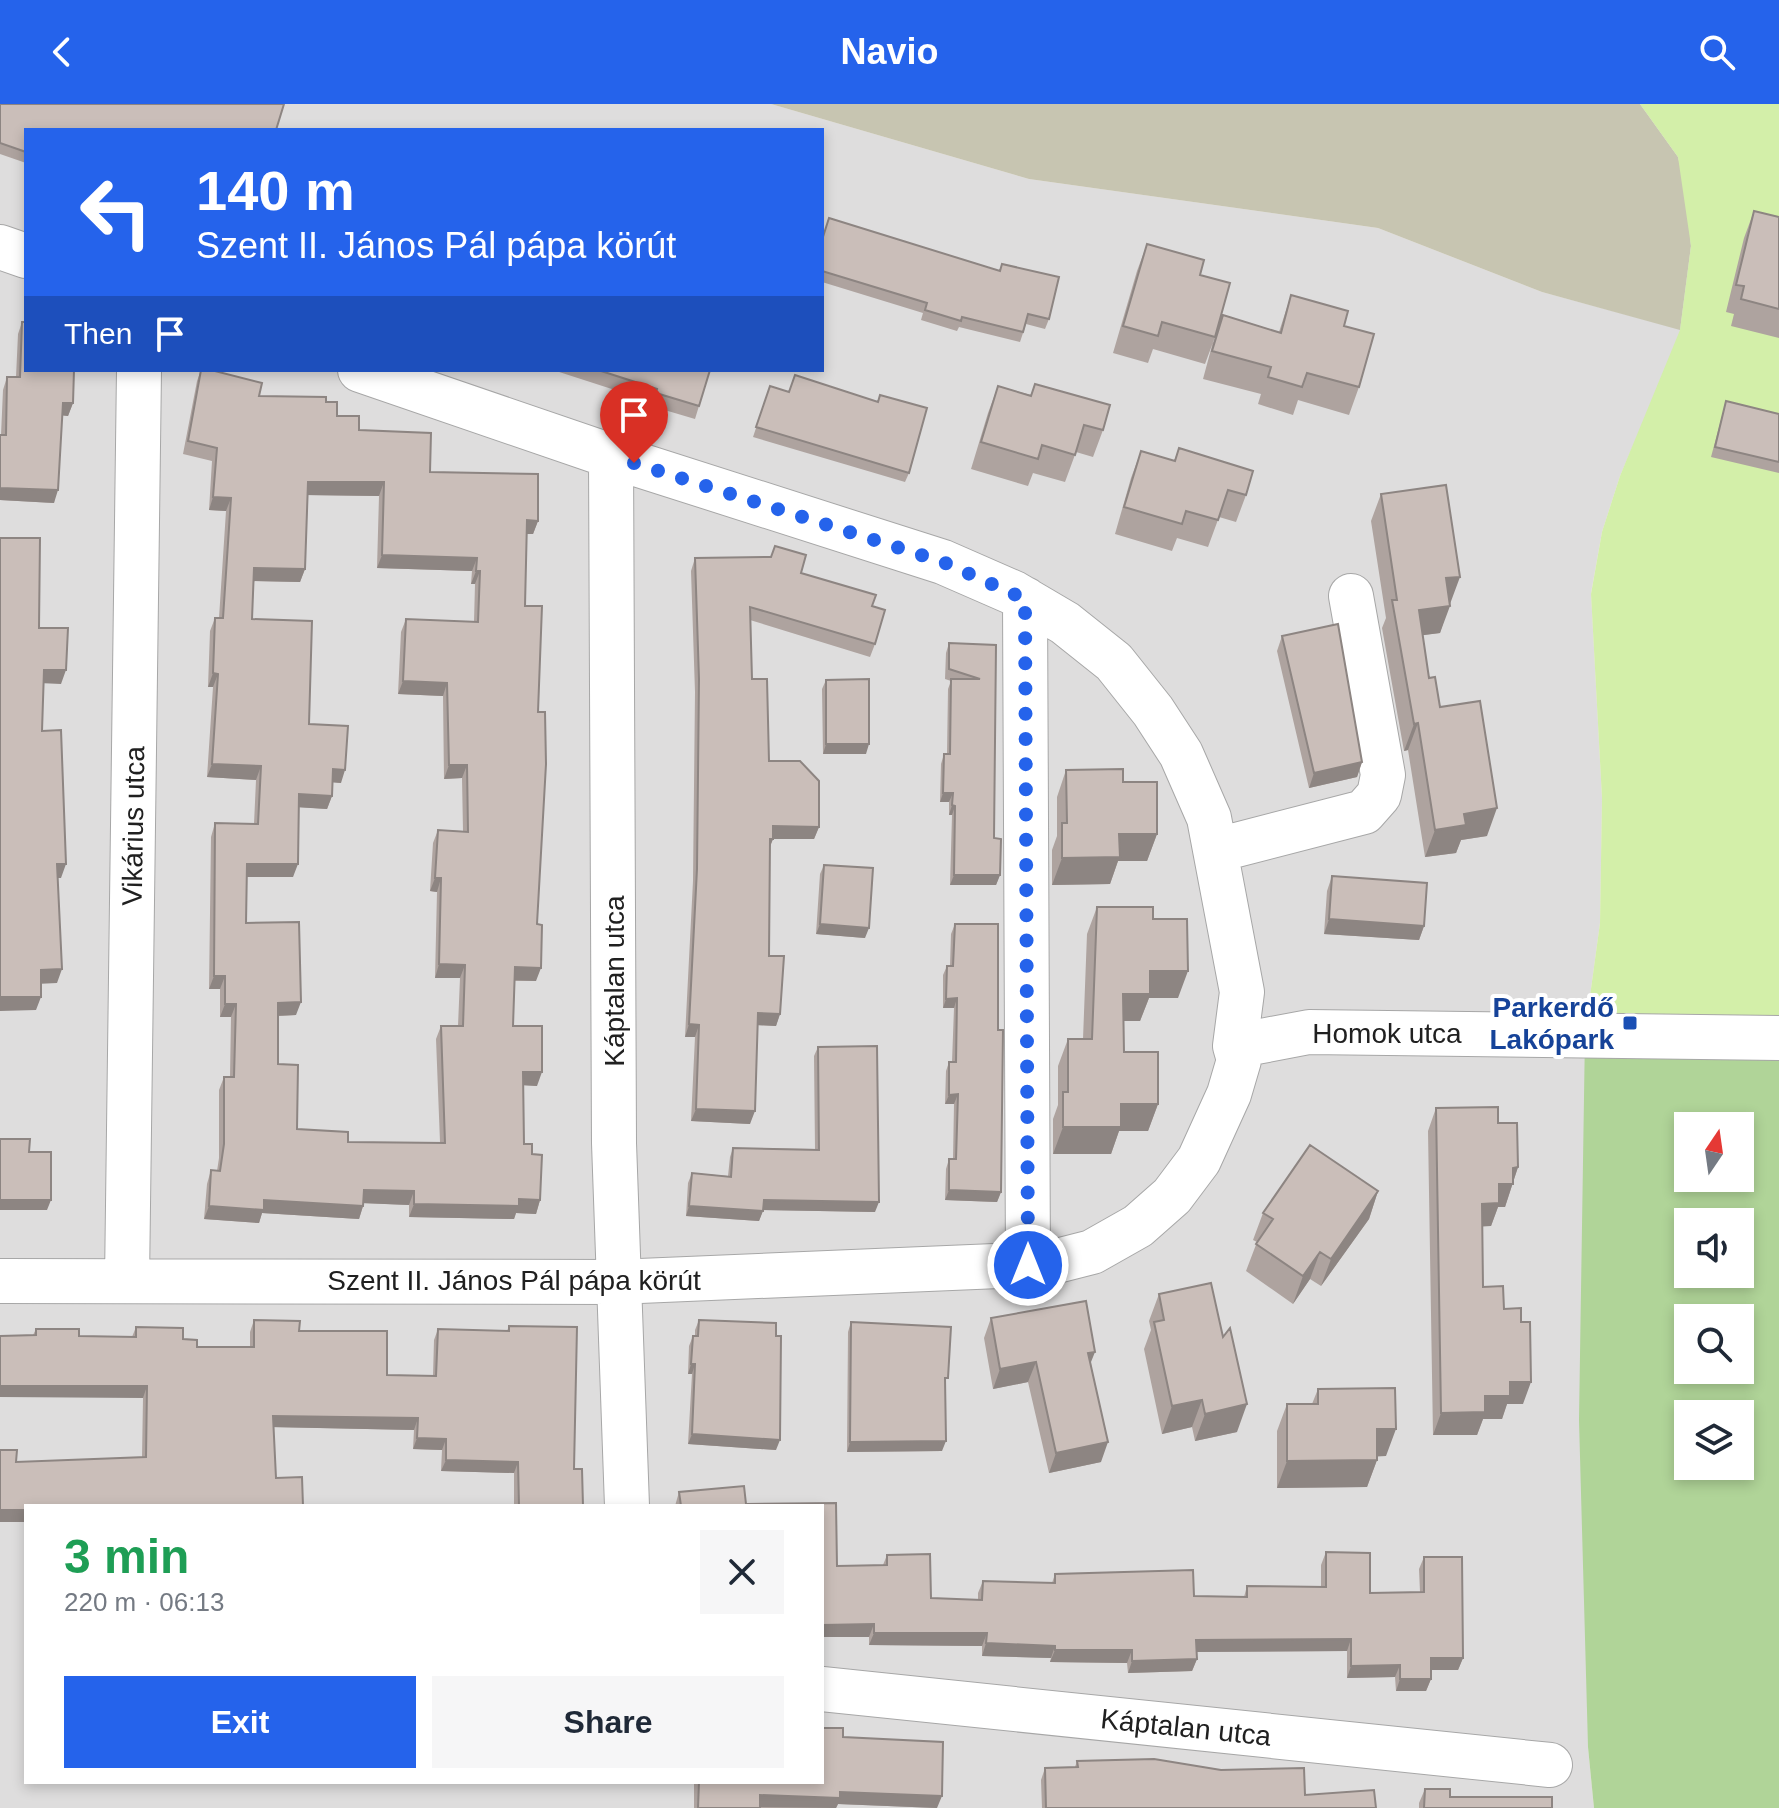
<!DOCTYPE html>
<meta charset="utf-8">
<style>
body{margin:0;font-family:Helvetica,sans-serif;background:#f6f6f7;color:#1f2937;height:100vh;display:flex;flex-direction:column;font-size:30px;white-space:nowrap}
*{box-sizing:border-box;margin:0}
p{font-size:26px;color:#747a83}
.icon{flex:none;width:44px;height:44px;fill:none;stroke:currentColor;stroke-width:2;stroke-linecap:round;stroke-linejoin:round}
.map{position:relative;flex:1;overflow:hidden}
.details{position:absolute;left:24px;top:1400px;width:800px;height:280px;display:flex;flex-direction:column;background:#fff;border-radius:0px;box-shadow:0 4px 12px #0003}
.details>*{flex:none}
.top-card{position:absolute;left:24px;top:24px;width:800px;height:244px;border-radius:0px;box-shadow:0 4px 12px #0003;background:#2563eb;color:#fff;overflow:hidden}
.needle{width:52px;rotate:13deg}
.tools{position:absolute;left:1674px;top:1008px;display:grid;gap:16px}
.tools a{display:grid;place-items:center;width:80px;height:80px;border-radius:0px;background:#fff;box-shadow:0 4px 12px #0003;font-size:40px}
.pin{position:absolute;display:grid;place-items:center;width:68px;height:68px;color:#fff;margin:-82px -34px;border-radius:50% 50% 50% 0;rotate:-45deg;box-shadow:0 0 8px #0007}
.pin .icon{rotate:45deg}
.me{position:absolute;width:88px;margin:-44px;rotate:0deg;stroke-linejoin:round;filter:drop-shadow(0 0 6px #0008)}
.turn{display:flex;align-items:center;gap:28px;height:168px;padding:0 40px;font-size:36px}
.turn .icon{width:104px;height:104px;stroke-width:2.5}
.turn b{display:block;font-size:56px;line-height:68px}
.then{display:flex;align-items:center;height:76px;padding:0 40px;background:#0003;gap:16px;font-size:30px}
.round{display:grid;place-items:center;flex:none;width:84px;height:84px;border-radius:0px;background:#f6f6f7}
.overview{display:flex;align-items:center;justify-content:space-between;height:136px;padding:0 40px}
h1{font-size:48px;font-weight:800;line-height:60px;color:#1e9e55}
.action{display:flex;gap:16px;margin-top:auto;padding:16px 40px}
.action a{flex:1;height:92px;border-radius:0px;background:#2563eb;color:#fff;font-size:32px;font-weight:800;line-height:92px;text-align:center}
.action a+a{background:#f6f6f7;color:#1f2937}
header{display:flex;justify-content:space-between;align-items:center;height:104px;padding:0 40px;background:#2563eb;color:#fff;font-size:36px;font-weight:800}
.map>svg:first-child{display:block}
</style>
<header><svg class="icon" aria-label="back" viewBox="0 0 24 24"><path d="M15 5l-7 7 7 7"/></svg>Navio<svg class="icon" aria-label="search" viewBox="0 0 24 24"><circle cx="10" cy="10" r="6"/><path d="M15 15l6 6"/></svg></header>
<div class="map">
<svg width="1779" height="1704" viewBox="0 0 1779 1704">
<rect width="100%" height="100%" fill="#f2ede6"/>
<path fill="#dedddd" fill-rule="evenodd" d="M0,0H771L1029,75L1378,124L1542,188L1679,225L1691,142L1686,86L1678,53L1640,0H1779L1620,372L1602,428L1591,489L1602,694L1600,819L1585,929L1588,1643L1594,1704H0ZM26,26H822V266H26ZM26,1402H822V1678H26Z"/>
<path fill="#c7c5b1" d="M771,0H1640L1678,53L1686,86L1691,142L1680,226L1542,188L1378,124L1029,75Z"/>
<path fill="#d3efa9" d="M1640,0H1779V945L1585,929L1600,819L1602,694L1591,490L1602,428L1620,372L1680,226L1691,142L1678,53Z"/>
<path fill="#b0d498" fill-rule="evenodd" d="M1585,929L1779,945V1704H1594L1588,1643L1579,1316ZM1688,1022H1740V1074H1688ZM1688,1118H1740V1170H1688ZM1688,1214H1740V1266H1688ZM1688,1310H1740V1362H1688Z"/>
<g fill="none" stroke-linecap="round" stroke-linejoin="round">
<g stroke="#a7a7a7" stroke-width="46">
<path id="minor" d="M0,143L26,152
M611,352L614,1039L627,1402
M1025,495L1028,1161
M1217,746L1364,708L1379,691L1383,671L1351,492
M1235,942L1309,928L1779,934
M0,1177L616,1178L1045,1160L1092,1148L1138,1122L1172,1092L1199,1056L1229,990L1239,956L1235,942L1242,888L1209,714L1181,650L1153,607L1114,558L1065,519L1014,489L943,458L611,352L360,266
M127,1177L139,266
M822,1585L1550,1661"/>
</g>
<use href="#minor" stroke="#fff" stroke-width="44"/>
</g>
<path fill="#aea39f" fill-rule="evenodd" d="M0,0L26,26V59L0,50Z
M1754,107L1779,113V234L1731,222L1734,210L1726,208L1744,134Z
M822,135L999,167L1002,160L1049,215L1045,225L1026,220L1020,238L959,223L957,227L921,216L923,209L822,178Z
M1147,140L1200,171L1215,233L1205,260L1153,245L1148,259L1113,249L1137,167Z
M1291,191L1344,222L1359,283L1349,311L1298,296L1293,311L1258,300L1261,290L1203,275L1213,238L1223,211L1279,228Z
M22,218L73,299L68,312L62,311L54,399L0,396V331H1L3,286L7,273H16L18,230Z
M201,266L259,292L326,298L337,312L359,326L430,368L538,417L533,430H527L525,502L538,608L536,877H515L513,922L537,982L523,981L524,1040L532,1050L540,1096L536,1110L516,1109L514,1115L409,1113V1101L364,1099L359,1115L262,1109L259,1119L204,1115L207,1080L211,1066L217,1067L219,1054V986L224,973H230L231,913H220V885H209L211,733L215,719L254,720L256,676L207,673L213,583H208L210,527L215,514H219L226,407L209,406L212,357L183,350L197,277ZM308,391L379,392L377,464L472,467L471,480H475L474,518L406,515L401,528L398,590L443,592L444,675L462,674L463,727L438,726L433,739L430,787L437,788L435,874H460L458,922H441L436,935L440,1038H348L297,1025L278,960V912L296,911L246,819V773H293L299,703L327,705L332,692V678L341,679L252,515L254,477L300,478L305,465Z
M553,266H710L695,315L651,302L652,298Z
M1035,280L1103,326L1093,353L1076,348L1065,378L1033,369L1028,382L971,365L988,309L998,282L1031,291Z
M770,282L909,369L905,378L753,333Z
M1726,297L1779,310V369L1711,353Z
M1179,344L1246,391L1236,418L1219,413L1208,443L1177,434L1172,447L1115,430L1131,374L1141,347L1174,357Z
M1381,390L1449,500L1440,529L1423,531L1429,574L1487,732L1461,736L1456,749L1425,753L1408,646L1404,647L1382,524L1386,514L1371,417Z
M775,442L801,469L872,502L875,540L870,553L750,516L752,575L769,657L819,723L814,735H773L770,743L769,852L780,910L776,922L758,921L750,1020L691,1017L695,933H685L693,777L695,588L691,467L695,454L771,453Z
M1282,532L1362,658L1357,673L1309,684L1277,547Z
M949,539L996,541L994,734L1000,771L996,781H950L952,711H949V698H940L941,660L944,650H947L948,585L951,577L945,575L946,549Z
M826,576L866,650H823L822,585Z
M1066,666L1123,678L1157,730L1147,757H1118L1110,780L1052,781V746L1057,732V693Z
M824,761L865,834L816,830L820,770Z
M1332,772L1424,822L1419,836L1324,830L1327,787Z
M1097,803L1153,815L1178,894H1149L1140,917H1124V948L1158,1000L1148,1027H1119L1111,1050H1053V1015L1058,1001V962L1068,935H1083L1087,830Z
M955,820L998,926L1001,1088L997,1098L945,1096L946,1065L949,1055H953L954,1000H945L946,967L949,958H952L954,904H943V871L947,862H950L951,830Z
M818,943L875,1108L763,1106L759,1117L686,1112L688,1079L692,1069L728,1072L730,1053L733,1044L815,1045L814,952Z
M1436,1004L1498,1019L1518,1063L1505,1103H1498L1491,1122H1482L1483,1183L1504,1205L1523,1300H1507L1502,1315H1483L1477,1331H1433L1428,1027Z
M1378,1087L1369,1115L1321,1182L1310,1175L1293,1200L1246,1167L1257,1138L1253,1136L1263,1109Z
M1159,1190L1223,1233L1237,1328L1195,1337L1192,1323L1162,1330L1144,1245L1151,1226L1149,1217Z
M991,1214L1091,1259L1101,1358L1049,1369L1028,1278L993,1285L984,1234Z
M254,1216L299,1227L387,1271L433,1272L434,1236L438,1225L507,1227L509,1222L574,1365L583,1402H514V1369L441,1367L442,1346L413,1345L414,1326L273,1323L26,1402V1418H0L16,1358L142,1354L143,1294L33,1231L36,1225L79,1232L132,1233L136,1223L183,1235L197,1243H250V1228Z
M699,1216L776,1232V1346L688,1340L692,1270H688L689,1242L693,1232H695V1226Z
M851,1218L945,1282L942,1347L847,1348L848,1228Z
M1318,1285L1386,1352H1377V1356L1367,1383L1277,1384V1327L1287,1300H1312Z
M744,1382L746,1400L836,1399L837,1462L883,1461L887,1451L930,1450L931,1494L978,1496V1489L983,1477L1052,1479L1055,1470L1193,1466L1194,1492L1244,1493L1247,1482L1321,1483V1461L1326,1448L1370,1449V1489L1420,1488L1419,1465L1424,1453H1462L1463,1554L1458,1566H1431V1575L1426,1587H1396L1395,1573L1347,1574V1547L1196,1548L1197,1555L1192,1567L1128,1569L1127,1559L1050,1558L1051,1554L982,1552V1542L869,1541V1533H822V1402H675L679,1388Z
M843,1633L937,1704L838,1700L836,1704H694V1678H822Z
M1077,1657L1305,1691L1376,1704H1042L1041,1676L1045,1664L1075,1663Z
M1425,1685L1450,1693L1552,1704H1419V1699Z"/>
<path fill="#8d8582" d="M63,299H73L68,312L58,311Z
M308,378H384L379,392L303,391Z
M0,384L58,386L54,399L0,396Z
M213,393L231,394L226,407L209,406Z
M527,416L538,417L533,430H523Z
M382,451L477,454L472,467L377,464Z
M254,464L305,465L300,478L249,477Z
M476,467H480L475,480H471Z
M1460,473L1450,500L1446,474Z
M1450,502L1440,529L1409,533L1419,506Z
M44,566H66L61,580L39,579Z
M213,569L218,570L213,583H208Z
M403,577L447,579L443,592L398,590Z
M1418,619L1408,646L1404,647L1414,620Z
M826,640H869L866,650H823Z
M1362,658L1357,673L1309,684L1314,669Z
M212,660L261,662L256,676L207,673Z
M449,661H467L462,674L444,675Z
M333,665L345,666L341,679L328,678Z
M943,689H953L949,698H940Z
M299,690L332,692L327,705L294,703Z
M952,701L955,702L952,711H949Z
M1497,704L1487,732L1461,736L1456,749L1425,753L1435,726L1464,710Z
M773,722L819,723L814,735H773L768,747H765Z
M1119,730H1157L1147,757H1118L1110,780L1052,781L1062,754Z
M57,760H66L61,774H52Z
M247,760H298L293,773H242Z
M954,771H1000L996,781H950Z
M435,774H441L437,788L430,787Z
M1329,815L1424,822L1419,836L1324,830Z
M820,820L869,824L865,834L816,830Z
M439,860L465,861L460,874H435Z
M515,863L541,864L536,877L510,876Z
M62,865L57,879L36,880L41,866Z
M1150,867H1188L1178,894H1149L1140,917H1114L1123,890Z
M214,872H225L220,885H209Z
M0,893H41L36,906L0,907Z
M957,894L954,904H943L946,895Z
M301,898L296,911L274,912L278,899Z
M225,900H236L231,913H220Z
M758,909L780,910L776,922L754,921Z
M689,920L699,921L695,933H685Z
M523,968H542L537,982L519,981Z
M958,990L954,1000H945L949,991Z
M1121,1000H1158L1148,1027H1119L1111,1050H1053L1063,1023Z
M696,1005L755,1007L750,1020L691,1017Z
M1518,1063L1505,1103H1498L1491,1122L1474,1123L1482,1100L1513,1064Z
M364,1086L414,1087L409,1101L360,1099Z
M949,1086L1001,1088L997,1098L945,1096Z
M1378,1087L1369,1115L1321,1182L1331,1155Z
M519,1095L540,1096L536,1110L516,1109L514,1115L409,1113L414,1100Z
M0,1096H51L47,1106H0Z
M264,1096L363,1102L359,1115L262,1109L259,1119L204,1115L209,1102Z
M764,1096L879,1098L875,1108L760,1106Z
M689,1102L763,1107L759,1117L686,1112Z
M1320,1148L1310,1175L1293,1200L1303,1172Z
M1095,1248L1087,1268L1088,1249Z
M1036,1258L1028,1278L993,1285L1000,1265Z
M691,1260H695L692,1270H688Z
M1510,1278H1531L1523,1300H1507L1502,1315H1483L1477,1331H1433L1441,1309Z
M0,1282H147L143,1294L0,1293Z
M1202,1296L1192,1323L1162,1330L1172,1302Z
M1247,1300L1237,1328L1195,1337L1205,1310Z
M273,1312L418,1314L414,1326L269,1323Z
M1377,1325H1396L1386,1352L1367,1353Z
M692,1330L780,1336L776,1346L688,1340Z
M417,1334L446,1335L442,1346L413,1345Z
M946,1337L942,1347L847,1348L850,1338Z
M1108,1338L1101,1358L1049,1369L1056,1349Z
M446,1356L518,1358L514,1369L441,1367Z
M1377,1356L1367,1383L1277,1384L1287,1357Z
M0,1406H26V1418H0Z
M874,1520L869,1533H822V1521Z
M874,1529H987L982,1542L869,1541Z
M1351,1535L1347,1547L1191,1548L1196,1536Z
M986,1539L1055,1542L1051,1554L982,1552Z
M1055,1546H1132L1127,1559L1050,1558Z
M1431,1554H1463L1458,1566H1426Z
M1197,1555L1192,1567L1128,1569L1132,1557Z
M1400,1561L1395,1573L1347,1574L1351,1562Z
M1400,1575H1431L1426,1587H1396Z
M840,1688L942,1692L937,1704L838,1700L836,1704L756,1703L760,1691Z"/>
<path fill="#cabeb9" stroke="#8d8582" stroke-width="2" fill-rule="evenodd" d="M0,0H284L276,26H26V48L0,39Z
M1754,107L1779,113V205L1741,195L1744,182L1736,181Z
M829,114L1000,167L1002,160L1059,173L1049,215L1028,210L1023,228L962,213L961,217L925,206L927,199L822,167V136Z
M1147,140L1204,156L1200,171L1230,179L1215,233L1162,218L1158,232L1123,222Z
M1291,191L1348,207L1344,222L1374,230L1359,283L1307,269L1302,283L1268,273L1271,263L1212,247L1223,211L1281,229Z
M22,218H26V266H74L73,299H63L58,386L0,384V331H6L7,273H20Z
M201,266H211L262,279L259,292L326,293V298H337V312H359V326L431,329L430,368L538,370V417L527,416L525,502H542L538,608H545L546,660L537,820L542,821L541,864L515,863L513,922H542V968H523L524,1040H532V1050L542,1051L540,1096L519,1095V1102L414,1100V1087L364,1086L363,1102L264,1096V1106L209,1102L211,1066L220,1067L224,1040V973H234L236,900H225V872H214L215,719L258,720L261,662L212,660L218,570L213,569L215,514H223L231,394L213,393L217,344L188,337ZM308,378H384L382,451L477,454L476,467H480L478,518L406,515L403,577L447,579L449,661H467L468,728L438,726L435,774H441L439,860L465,861L463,922H441L445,1039L348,1038V1028L297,1025L298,961L278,960V899L301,898L299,818L246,819L247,760H298L299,690L332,692L333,665L345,666L348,622L309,620L312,517L252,515L254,464L305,465Z
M598,266H710L699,302L656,289L657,285Z
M795,271L878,298L880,291L927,304L909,369L756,323L770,282L789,288Z
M1035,280L1110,301L1103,326L1084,321L1075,351L1042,341L1038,355L981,338L998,282L1031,292Z
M1726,297L1779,310V358L1715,343Z
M1179,344L1253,367L1246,391L1228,386L1218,416L1186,407L1182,420L1124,403L1141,347L1175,357Z
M1446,381L1460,473L1446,474L1450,502L1419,506L1429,574L1435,573L1440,603L1480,597L1497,704L1464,710L1466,721L1435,726L1418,619L1414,620L1392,496H1397L1381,390Z
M0,434H40L39,524H68L66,566H44L42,627L61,626L66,760H57L62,865L41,866V893H0Z
M775,442L806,451L801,469L876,491L872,502L885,506L875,540L750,503L752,575H767L769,657H800L819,677V723L773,722V735H770L769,852H784L780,910L758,909L755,1007L696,1005L699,921L689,920L697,765L699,575L695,454L771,453Z
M1338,520L1362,658L1314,669L1282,532Z
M949,539L996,541L994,734L1001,735L1000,771H954L955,702L952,701L953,689H943L944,650H950L951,575H980L949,565Z
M869,575V640H826V576Z
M1123,665V678H1157V730H1119L1120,753L1062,754V719H1067L1066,666Z
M824,761L873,764L869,824L820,820Z
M1332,772L1427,779L1424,822L1329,815Z
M1097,803H1153V815H1187L1188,867H1150V890H1123L1124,948H1158V1000H1121V1023H1063V988H1068V935H1092Z
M955,820H998V926H1003L1001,1088L949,1086V1055H956L958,990L949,991V958H956L957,894L946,895L947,862H953Z
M877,942L879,1098L764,1096L763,1107L689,1102L692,1069L731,1073L733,1044L819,1046L818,943Z
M1498,1003V1019H1517L1518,1063L1513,1064V1080H1499V1099L1482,1100L1483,1183L1503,1182L1504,1205L1521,1204V1218H1530L1531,1278H1510V1292H1485V1308L1441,1309L1436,1004Z
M0,1035H30L29,1048H51V1096H0Z
M1310,1041L1378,1087L1331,1155L1320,1148L1303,1172L1256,1140L1273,1115L1263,1109Z
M1211,1179L1223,1233L1230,1224L1247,1300L1205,1310L1202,1296L1172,1302L1154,1218L1164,1216L1159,1190Z
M1086,1197L1095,1248L1088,1249L1108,1338L1056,1349L1036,1258L1000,1265L991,1214Z
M254,1216L300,1217L299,1227H387V1271L436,1272L438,1225L509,1227V1222L577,1223L574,1365H582L583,1402H519L518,1358L446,1356V1335L417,1334L418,1314L273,1312L276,1374L302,1373L303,1402H26V1406H0V1346H17L16,1358L146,1353L147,1282H0V1232L36,1231V1225H79V1232L136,1233V1223L183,1224V1235L197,1236V1243H254Z
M699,1216L776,1219V1232H781L780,1336L692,1330L695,1260H691L693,1232H698Z
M851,1218L951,1223L948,1274H945L946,1337L850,1338Z
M1395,1284L1396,1325H1377V1356L1287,1357V1300H1318V1285Z
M744,1382L746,1400L836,1399L837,1462L887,1461V1451L930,1450L931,1494L982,1496L983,1477L1055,1479V1470L1193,1466L1194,1492L1247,1493V1482L1326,1483V1448L1370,1449V1489L1424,1488V1453H1462L1463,1554H1431V1575H1400V1561L1351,1562V1535L1196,1536L1197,1555L1132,1557V1546H1055V1542L986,1539L987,1529H874V1520L822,1521V1402H681L679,1388Z
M822,1624H843V1633L943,1638L942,1692L840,1688V1694L760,1691V1704H698L699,1678H822Z
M1154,1655L1221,1666L1304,1664L1305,1691L1374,1686L1376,1704H1046L1045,1664L1078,1663L1077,1657Z
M1425,1685H1450V1693H1552V1704H1424Z"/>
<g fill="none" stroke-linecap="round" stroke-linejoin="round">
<path stroke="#2563eb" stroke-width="14" stroke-dasharray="0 25.2" d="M634,359L943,458L1025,495L1028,1161"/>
</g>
<rect fill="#1a4fb4" stroke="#fff" stroke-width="3" x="1622" y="911" width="16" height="16" rx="4"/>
<g text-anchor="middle" stroke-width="8" stroke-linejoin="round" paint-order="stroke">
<g font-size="28" fill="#202020" stroke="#fff">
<text transform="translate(133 722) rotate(-89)" y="10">Vikárius utca</text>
<text transform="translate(614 877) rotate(-90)" y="10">Káptalan utca</text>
<text x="1387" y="939">Homok utca</text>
<text x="514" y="1186">Szent II. János Pál pápa körút</text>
<text transform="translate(1186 1623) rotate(6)" y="10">Káptalan utca</text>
</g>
<g font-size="28" font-weight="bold" fill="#164399" stroke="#fff" text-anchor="end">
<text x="1614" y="913">Parkerdő<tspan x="1614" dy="32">Lakópark</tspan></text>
</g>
</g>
</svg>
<div class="tools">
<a><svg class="needle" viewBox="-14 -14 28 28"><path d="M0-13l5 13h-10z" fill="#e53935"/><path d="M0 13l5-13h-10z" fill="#747a83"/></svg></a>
<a><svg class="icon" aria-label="sound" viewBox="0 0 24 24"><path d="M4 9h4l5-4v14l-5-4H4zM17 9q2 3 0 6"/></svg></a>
<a><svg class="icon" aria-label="search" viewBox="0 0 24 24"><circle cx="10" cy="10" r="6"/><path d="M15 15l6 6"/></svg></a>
<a><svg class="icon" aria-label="layers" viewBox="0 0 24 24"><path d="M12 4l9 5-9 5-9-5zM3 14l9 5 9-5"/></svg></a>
</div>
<div class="pin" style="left:634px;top:359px;background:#d93025"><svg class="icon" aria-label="arrive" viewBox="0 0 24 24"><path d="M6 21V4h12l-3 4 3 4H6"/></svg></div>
<svg class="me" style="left:1028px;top:1161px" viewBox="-20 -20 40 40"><circle r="17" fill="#2563eb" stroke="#fff" stroke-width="3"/><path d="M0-11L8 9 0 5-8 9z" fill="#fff"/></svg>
<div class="top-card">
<div class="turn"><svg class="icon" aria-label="left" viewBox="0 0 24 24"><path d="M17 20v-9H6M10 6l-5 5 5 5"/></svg><div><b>140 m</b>Szent II. János Pál pápa körút</div></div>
<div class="then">Then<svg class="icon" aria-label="arrive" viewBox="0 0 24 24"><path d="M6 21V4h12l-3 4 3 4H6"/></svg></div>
</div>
<section class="details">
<div class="overview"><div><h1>3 min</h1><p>220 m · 06:13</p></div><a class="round"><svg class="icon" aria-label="close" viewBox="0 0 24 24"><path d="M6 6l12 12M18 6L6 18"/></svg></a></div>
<div class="action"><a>Exit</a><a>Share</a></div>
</section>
</div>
